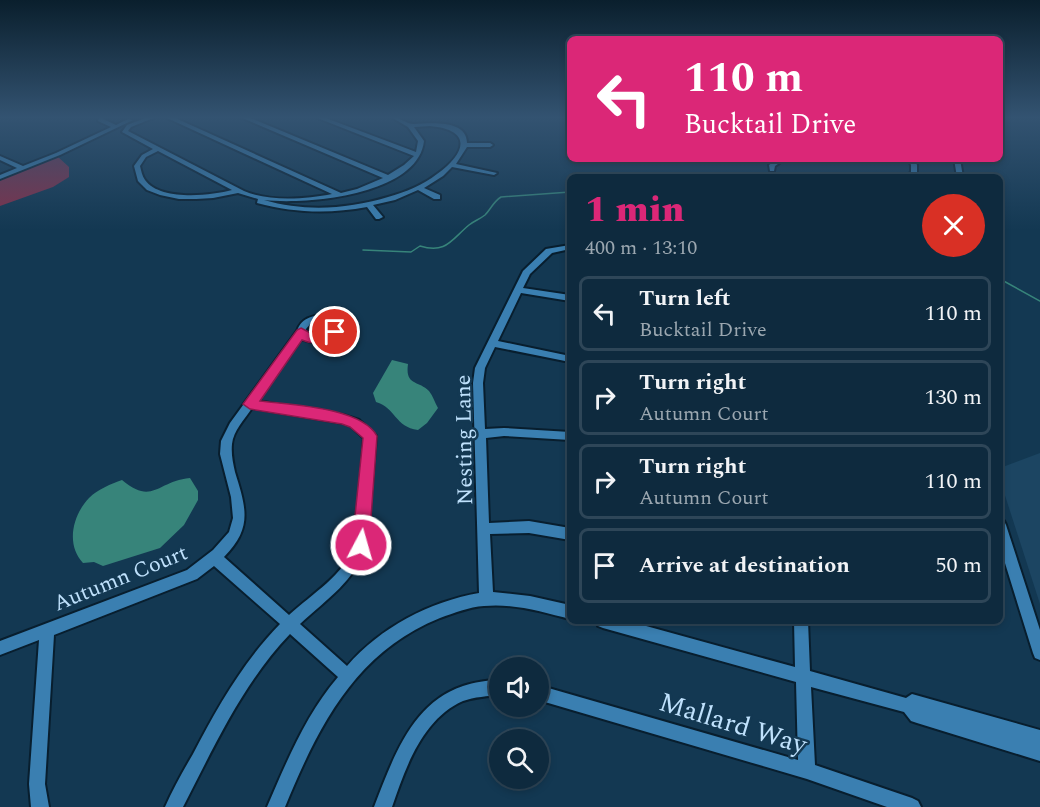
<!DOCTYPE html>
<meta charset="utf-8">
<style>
body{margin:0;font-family:Spectral,serif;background:#173245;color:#f1f3f6;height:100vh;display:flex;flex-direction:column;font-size:22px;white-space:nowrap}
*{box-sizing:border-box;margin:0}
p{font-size:20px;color:#9ba7b0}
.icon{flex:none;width:33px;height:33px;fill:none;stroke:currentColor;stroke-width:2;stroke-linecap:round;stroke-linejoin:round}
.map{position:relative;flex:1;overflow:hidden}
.side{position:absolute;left:567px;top:174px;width:436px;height:450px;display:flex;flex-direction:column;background:#0e2a3e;border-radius:9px;box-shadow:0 3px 9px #0003,0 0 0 2px #2e4658}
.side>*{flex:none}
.guide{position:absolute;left:567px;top:36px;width:436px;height:126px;border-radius:9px;box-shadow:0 3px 9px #0003,0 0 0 2px #2e4658;background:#db2777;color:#fff;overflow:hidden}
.controls{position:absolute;left:489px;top:657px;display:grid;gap:12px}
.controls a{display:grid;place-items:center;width:60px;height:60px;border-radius:50%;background:#0e2a3e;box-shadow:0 3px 9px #0003,0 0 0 2px #2e4658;font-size:30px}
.pin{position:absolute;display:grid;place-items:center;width:51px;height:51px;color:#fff;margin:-26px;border:3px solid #fff;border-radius:50%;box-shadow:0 2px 6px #0007}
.me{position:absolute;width:66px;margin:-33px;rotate:6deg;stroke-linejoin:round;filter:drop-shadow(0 0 4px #0008)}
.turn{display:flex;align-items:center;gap:21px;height:126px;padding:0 18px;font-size:27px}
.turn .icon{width:78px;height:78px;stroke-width:2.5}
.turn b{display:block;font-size:42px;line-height:51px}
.round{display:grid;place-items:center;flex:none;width:63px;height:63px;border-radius:32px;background:#173245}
.headline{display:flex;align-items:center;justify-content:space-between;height:102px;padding:0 18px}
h1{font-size:36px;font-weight:800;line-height:45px;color:#db2777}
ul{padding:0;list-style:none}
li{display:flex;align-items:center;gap:18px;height:75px;margin:0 12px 9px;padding:0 6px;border:3px solid #2e4658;border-radius:9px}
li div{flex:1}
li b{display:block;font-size:22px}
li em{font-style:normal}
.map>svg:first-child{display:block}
</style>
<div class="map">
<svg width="1040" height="807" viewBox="0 0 1040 807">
<rect width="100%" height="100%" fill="#133852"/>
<path fill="#1c4562" d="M1040,453V604L1001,483L1000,468Z"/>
<path fill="#81304a" d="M57,156L69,167V177L53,187L0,206V179Z"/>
<path fill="#37847a" d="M392,360L408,364C405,386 418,380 429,391C433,396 435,403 438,408L427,423L418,430C395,427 396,408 376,402L373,393Z
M190,478L198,491V500L184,525L160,548L103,566L94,562L83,563C66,545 72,516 89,498C98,489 111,484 122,480C153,506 157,481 190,478Z"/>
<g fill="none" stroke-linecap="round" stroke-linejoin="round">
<path stroke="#37847a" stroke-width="1.5" d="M363,250L411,252L420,246C446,254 451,240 469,225C474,221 480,219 485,215C491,209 493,202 501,197L570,192
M1000,279L1040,301"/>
<g stroke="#081e2e" stroke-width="4">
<path id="minor" d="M99,117H105L103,119L116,125L128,119L133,120L60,155L0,179V175L17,168L0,160V156L23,166L56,153L111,127L98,121Z
M148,117H156L131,127L128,131L244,191C270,202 306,199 332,194L165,117H173L341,193L357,189L383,178L240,117H248L388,175L404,165L414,156L315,117H323L416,152L418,141L408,127L391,117C400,117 406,124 414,124C430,123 467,119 467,143H490L493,145L490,147H467L456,164L497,173L494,175L452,167L443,176L424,188L440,195V199H434L418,190L395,200L373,205L383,217L379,219H376L367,207C330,214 294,213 257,203L258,199L238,193L213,198L196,199H179L160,195L147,190L138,181L134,166L142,155L153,149L122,132L127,125ZM430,126C473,130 466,153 437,174C423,185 406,192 388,197C348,209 305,212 264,200C307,205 418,195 424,141L414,127ZM158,151L232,190C210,196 160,201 145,180C142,176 141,170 140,166L146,157Z
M777,159H785L775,166L774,171H770L769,165Z
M908,159H914L917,165V172L913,177H906L911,172V165Z
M954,159H960L963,177H957Z
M570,245V249L552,253L530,274L523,288L570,295V301L521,293L498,341L570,356V362L495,347L485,368L483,383L485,429L504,428L570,432V440L504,436L486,438L489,523L529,521L570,528V540L529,533L490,534L493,592L530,596L570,605V619C543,612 513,603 484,606C469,607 454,613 440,618C355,652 318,727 285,807H267C286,763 306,714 338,677L290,634C243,683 214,747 183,807H165C173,789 183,771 193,754C217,708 243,662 280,624L214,566L197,579L54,635L45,784L49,807H31L29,784L39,640L0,655V641L187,570L213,550L229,532L233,518L231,497L220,454L221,441L230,423L297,331C302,316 315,316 329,313L340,320L343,326C333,341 318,346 301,339L257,401L343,415L359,420L376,436L367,545C354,582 328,598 300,624L347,666C381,627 429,602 479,593L473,383L475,368L523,271L546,249ZM327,319L333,326C326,335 318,338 307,334L306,329L312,322ZM252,408L343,423L351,426L364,438L355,545C343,576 313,593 289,615L224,557C253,528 246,508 235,472C233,463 231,454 232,444C233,431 245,419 252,408Z
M1000,520L1004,521L1006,525L1040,630V660L1035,658L1033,653L1000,547Z
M596,621H628L795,667L794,621H808L810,671L906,698L912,694L1040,730V761L917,723L911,721L904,712L811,687L815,765L912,798L918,801L921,807H887L807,779L538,700V685L798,760L796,682L603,628L598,626Z
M500,679V695C488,696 474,697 463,701C422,719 405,769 392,807H374C392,761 411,703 463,686C474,682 487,681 500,679Z"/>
</g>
<use href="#minor" fill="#3a7fb1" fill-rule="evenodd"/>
</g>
<linearGradient id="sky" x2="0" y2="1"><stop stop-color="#0a1f2d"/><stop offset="0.51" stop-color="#335371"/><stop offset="1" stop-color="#335371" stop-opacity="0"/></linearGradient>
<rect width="1040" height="230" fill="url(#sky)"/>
<path fill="#db2777" stroke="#8e194d" stroke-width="1.5" d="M301,328L316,336L335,328L341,332C331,343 315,346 302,340L260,401C290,405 361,407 377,436L369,545L367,551L361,553L355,551L352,545L363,438L350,427L342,424L250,409L243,404L297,330Z"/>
<g text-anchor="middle" stroke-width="5" stroke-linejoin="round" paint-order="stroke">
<g font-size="22" fill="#bfe1fc" stroke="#133852">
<text transform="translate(463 440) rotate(-91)" y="8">Nesting Lane</text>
<text transform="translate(120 577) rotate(-22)" y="8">Autumn Court</text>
</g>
<g font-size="27" fill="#bfe1fc" stroke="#133852">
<text transform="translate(733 723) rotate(17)" y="9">Mallard Way</text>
</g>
</g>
</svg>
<div class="controls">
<a><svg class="icon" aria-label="sound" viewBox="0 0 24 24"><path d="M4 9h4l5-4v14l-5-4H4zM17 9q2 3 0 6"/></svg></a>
<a><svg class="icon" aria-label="search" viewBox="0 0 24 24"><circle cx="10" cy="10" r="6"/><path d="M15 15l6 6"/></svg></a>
</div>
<div class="pin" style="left:335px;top:332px;background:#d93025"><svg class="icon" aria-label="arrive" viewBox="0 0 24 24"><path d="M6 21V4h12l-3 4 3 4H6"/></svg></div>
<svg class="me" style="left:361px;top:545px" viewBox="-20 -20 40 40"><circle r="17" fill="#db2777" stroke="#fff" stroke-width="3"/><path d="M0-11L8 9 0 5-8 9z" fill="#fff"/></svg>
<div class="guide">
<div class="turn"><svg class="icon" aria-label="left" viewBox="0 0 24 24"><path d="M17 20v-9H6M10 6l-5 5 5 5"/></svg><div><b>110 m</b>Bucktail Drive</div></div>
</div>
<section class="side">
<div class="headline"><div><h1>1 min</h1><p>400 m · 13:10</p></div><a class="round" style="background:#d93025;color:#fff"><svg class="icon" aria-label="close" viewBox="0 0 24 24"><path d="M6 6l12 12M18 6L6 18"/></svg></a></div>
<ul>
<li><svg class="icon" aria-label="left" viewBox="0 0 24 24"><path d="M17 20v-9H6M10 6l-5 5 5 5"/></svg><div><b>Turn left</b><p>Bucktail Drive</p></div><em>110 m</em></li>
<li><svg class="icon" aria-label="right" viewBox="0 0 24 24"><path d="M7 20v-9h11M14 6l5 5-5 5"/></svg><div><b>Turn right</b><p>Autumn Court</p></div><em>130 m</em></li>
<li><svg class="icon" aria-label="right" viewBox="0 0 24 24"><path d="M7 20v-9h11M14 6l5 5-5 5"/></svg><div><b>Turn right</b><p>Autumn Court</p></div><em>110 m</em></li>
<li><svg class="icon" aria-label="arrive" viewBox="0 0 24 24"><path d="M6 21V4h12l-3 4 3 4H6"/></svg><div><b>Arrive at destination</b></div><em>50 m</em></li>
</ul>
</section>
</div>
